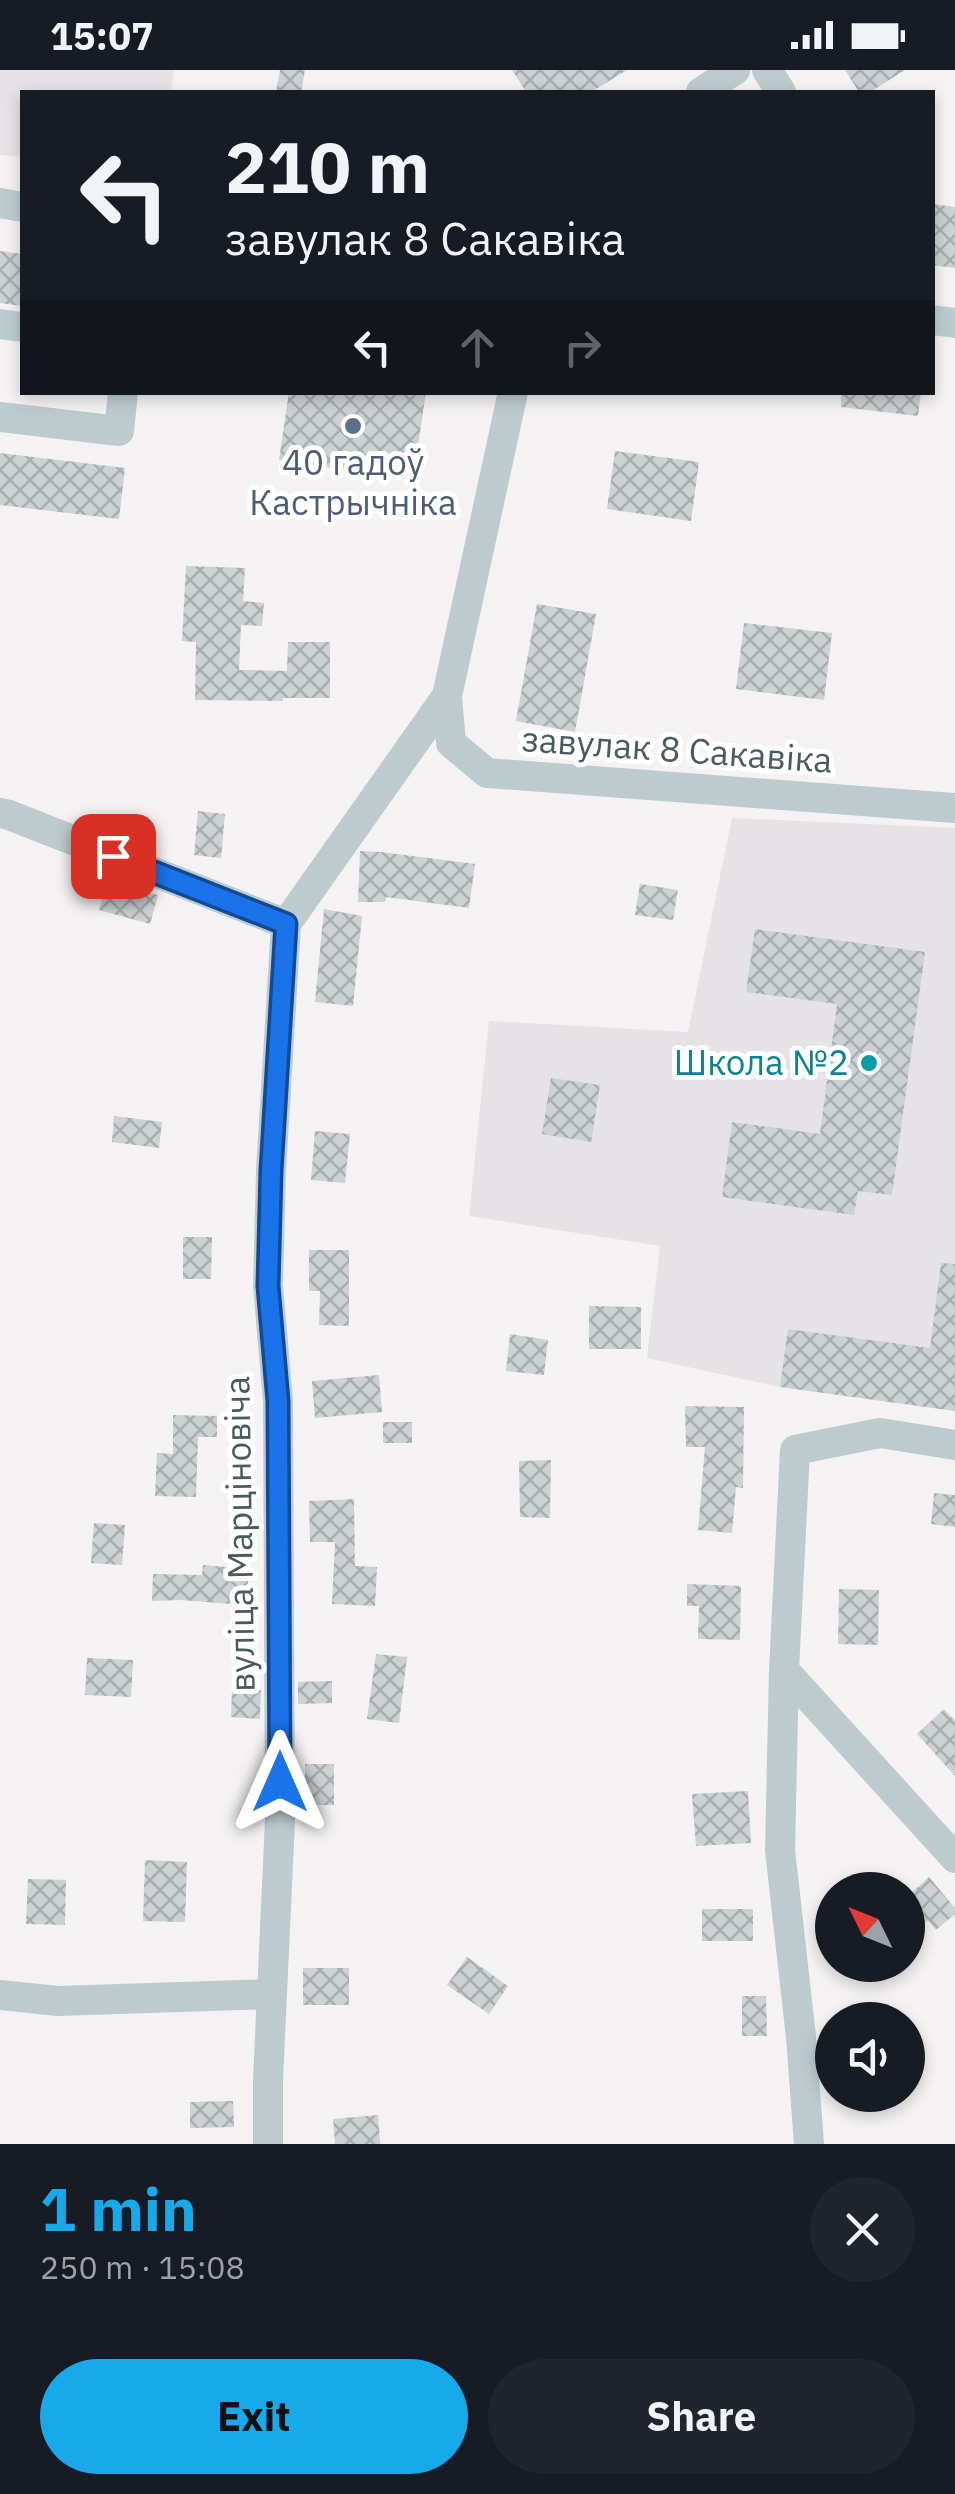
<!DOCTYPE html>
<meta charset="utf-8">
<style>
body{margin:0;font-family:"IBM Plex Sans",sans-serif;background:#20242c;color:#f1f3f6;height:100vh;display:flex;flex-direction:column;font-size:38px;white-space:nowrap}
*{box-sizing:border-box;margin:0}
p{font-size:32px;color:#9ea1a6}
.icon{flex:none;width:55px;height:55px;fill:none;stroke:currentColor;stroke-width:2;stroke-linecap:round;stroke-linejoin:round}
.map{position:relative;height:2074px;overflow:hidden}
.details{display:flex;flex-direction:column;background:#171b24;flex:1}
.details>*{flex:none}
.top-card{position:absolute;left:20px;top:20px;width:915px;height:305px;border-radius:0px;box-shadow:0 5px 15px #0003;background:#171b24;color:#f1f3f6;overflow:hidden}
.needle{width:65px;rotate:313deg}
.fabs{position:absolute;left:815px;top:1802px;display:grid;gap:20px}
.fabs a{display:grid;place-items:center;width:110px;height:110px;border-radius:50%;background:#171b24;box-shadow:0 5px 15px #0003;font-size:50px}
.pin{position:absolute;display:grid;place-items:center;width:85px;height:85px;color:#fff;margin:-42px;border-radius:20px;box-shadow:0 5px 15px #0006}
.me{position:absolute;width:110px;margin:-55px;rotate:0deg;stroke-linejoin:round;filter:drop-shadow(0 0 8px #0008)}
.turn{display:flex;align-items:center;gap:35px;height:210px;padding:0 40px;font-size:45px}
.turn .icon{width:130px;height:130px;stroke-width:2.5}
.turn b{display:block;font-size:70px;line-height:85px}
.lanes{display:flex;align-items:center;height:95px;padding:0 40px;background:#0003;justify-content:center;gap:50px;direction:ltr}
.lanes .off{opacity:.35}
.round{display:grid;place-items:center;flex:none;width:105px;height:105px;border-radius:52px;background:#20242c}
.headline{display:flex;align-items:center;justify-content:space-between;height:170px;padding:0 40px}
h1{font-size:60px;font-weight:700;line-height:75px;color:#17a9e9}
.primary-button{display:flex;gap:20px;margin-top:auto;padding:20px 40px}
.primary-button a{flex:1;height:115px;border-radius:60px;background:#17a9e9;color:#111;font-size:40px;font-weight:700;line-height:115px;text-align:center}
.primary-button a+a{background:#20242c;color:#f1f3f6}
.status{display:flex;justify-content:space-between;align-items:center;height:70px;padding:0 50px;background:#171b24;direction:ltr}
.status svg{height:28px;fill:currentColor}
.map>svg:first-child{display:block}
</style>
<div class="status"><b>15:07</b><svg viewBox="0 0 49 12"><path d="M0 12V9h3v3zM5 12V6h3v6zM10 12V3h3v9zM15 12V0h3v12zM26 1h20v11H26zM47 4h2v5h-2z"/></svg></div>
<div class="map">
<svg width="955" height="2074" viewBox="0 0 955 2074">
<defs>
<pattern id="building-cross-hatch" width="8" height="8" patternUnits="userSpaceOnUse" patternTransform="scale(2.5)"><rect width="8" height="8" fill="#ccd1d4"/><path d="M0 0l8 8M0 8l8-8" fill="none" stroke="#a8adaf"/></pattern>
</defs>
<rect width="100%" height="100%" fill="#f4f2f3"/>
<path fill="#e5e3e5" d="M0,0H174L171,22H22V87L0,85Z
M732,748L955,758V1341L780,1317L647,1288L660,1176L469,1146L489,951L688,962Z"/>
<path fill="url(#building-cross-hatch)" d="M280,0H305L301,22H276Z
M512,0H627L591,22H526Z
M845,0H905L870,22H859Z
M932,134L955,137V198L932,195Z
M0,181L22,184V236L0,233Z
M289,322H426L413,410L279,390Z
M841,322H921L918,346L841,337Z
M615,381L699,392L691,451L607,439Z
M0,383L125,398L119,449L0,435Z
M186,496L245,498L243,531L264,533L262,556L241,555L239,600L287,601L288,572H330V628H283V631L195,630L196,572L182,571Z
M537,534L596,544L575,662L516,651Z
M744,553L832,563L824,630L736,619Z
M198,741L225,744L221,788L194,785Z
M360,781L381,782L475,794L469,838L386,827L385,832H358Z
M109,804L130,813L128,817L158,825L150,854L99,840Z
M640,814L678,820L673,850L635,845Z
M324,839L362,846L353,936L315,932Z
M755,859L925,882L892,1125L858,1121L854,1145L722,1127L732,1052L820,1064L837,934L746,922Z
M551,1008L600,1015L591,1072L542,1064Z
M114,1046L162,1052L159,1078L112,1072Z
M315,1061L350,1064L345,1113L311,1110Z
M183,1167H212L211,1209H183Z
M309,1180H349V1256L319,1255L320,1221H309Z
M941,1193L955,1194V1341L780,1317L788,1259L930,1278Z
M589,1236L641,1237V1279H589Z
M510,1264L548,1270L544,1305L506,1301Z
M379,1305L382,1342L315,1348L312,1311Z
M685,1336L744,1337L743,1418L736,1417L732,1463L698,1460L705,1377H686Z
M173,1345L217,1346V1367H198L196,1427L155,1426L157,1383L173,1384Z
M383,1352H412V1373H383Z
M551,1390L550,1448L520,1447L519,1391Z
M934,1423L955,1425V1457L931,1454Z
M354,1429L355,1496L377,1497L375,1536L332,1534L335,1472H310L309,1431Z
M94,1453L125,1455L122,1495L91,1493Z
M203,1495L249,1499L246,1535L180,1530L152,1531L153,1504L202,1505Z
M687,1514L741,1516L740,1570L698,1569L699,1536H687Z
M839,1519L879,1520L878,1575L838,1574Z
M376,1584L407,1587L399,1653L367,1649Z
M87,1588L133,1590L131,1627L85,1625Z
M332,1611V1633L298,1634V1612Z
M232,1619L261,1620L260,1649L231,1647Z
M944,1639L955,1651V1706L917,1664Z
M305,1694H334V1735H305Z
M748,1721L751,1773L696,1776L692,1724Z
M145,1790L187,1792L185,1852L143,1851Z
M929,1807L955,1838V1844L936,1860L928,1850L908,1868V1826Z
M28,1809L66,1810L65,1855L26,1854Z
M702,1839H753V1871H702Z
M467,1887L508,1916L489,1944L447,1915Z
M303,1898H349V1935H303Z
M742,1926H766L767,1966H742Z
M233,2031L234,2057L190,2058V2032Z
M378,2045L380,2074H335L333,2049Z"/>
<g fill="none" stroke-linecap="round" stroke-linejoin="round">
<path stroke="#bdcbcf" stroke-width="30" d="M767,0L781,22
M701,22L735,0
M0,133L22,137
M932,250L955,253
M0,254L22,257
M0,347L119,361L123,322
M447,626L451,673L487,703L955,738
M0,743L9,745L286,854
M286,854L447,626L513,322
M784,1600L955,1788
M0,1925L58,1931L272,1924
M268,2074V2010L280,1750L278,1331L268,1216L271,1101L286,854
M809,2074L801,1967L780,1780L784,1600L795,1380L880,1363L955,1375"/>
</g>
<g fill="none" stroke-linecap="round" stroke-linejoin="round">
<g stroke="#114b97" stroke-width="25">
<path id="route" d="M113,786L286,854L271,1101L268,1216L278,1331L280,1712"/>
</g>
<use href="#route" stroke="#1a73e8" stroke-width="18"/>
</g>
<circle fill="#5c6f8a" stroke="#fff" stroke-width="4" cx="353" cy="356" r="10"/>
<circle fill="#0f9aa8" stroke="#fff" stroke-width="4" cx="869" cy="993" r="10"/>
<g text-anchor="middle" stroke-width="10" stroke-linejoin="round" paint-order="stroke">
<g font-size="35" fill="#4e5e75" stroke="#fff">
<text x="353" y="405">40 гадоў<tspan x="353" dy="40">Кастрычніка</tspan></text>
</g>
<g font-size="35" fill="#495b60" stroke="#fff">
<text transform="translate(677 680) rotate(4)" y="12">завулак 8 Сакавіка</text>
<text transform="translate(240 1464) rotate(-91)" y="12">вуліца Марціновіча</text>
</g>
<g font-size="35" fill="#0d838f" stroke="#fff" text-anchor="end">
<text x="849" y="1005">Школа №2</text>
</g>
</g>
</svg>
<div class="fabs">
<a><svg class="needle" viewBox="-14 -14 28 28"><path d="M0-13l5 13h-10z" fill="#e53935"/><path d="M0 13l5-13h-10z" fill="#9ea1a6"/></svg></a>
<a><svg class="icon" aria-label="sound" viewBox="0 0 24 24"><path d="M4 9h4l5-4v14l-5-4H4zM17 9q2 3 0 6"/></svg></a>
</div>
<div class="pin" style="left:113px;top:786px;background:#d93025"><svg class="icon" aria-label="arrive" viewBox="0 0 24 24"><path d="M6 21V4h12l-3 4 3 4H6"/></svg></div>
<svg class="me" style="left:280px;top:1712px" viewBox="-20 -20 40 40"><path d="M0-17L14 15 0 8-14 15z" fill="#1a73e8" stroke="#fff" stroke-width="4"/></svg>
<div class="top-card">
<div class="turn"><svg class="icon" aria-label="left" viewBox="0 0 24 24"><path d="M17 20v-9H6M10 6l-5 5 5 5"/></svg><div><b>210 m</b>завулак 8 Сакавіка</div></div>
<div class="lanes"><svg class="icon" aria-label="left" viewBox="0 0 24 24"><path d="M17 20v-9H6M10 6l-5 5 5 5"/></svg><svg class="icon off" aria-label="ahead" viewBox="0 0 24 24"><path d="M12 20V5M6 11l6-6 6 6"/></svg><svg class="icon off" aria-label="right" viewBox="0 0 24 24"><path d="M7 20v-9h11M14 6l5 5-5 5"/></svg></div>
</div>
</div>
<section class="details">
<div class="headline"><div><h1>1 min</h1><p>250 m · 15:08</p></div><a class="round"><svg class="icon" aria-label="close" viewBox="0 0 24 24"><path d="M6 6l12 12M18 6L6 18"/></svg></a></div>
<div class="primary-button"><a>Exit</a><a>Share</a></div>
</section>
